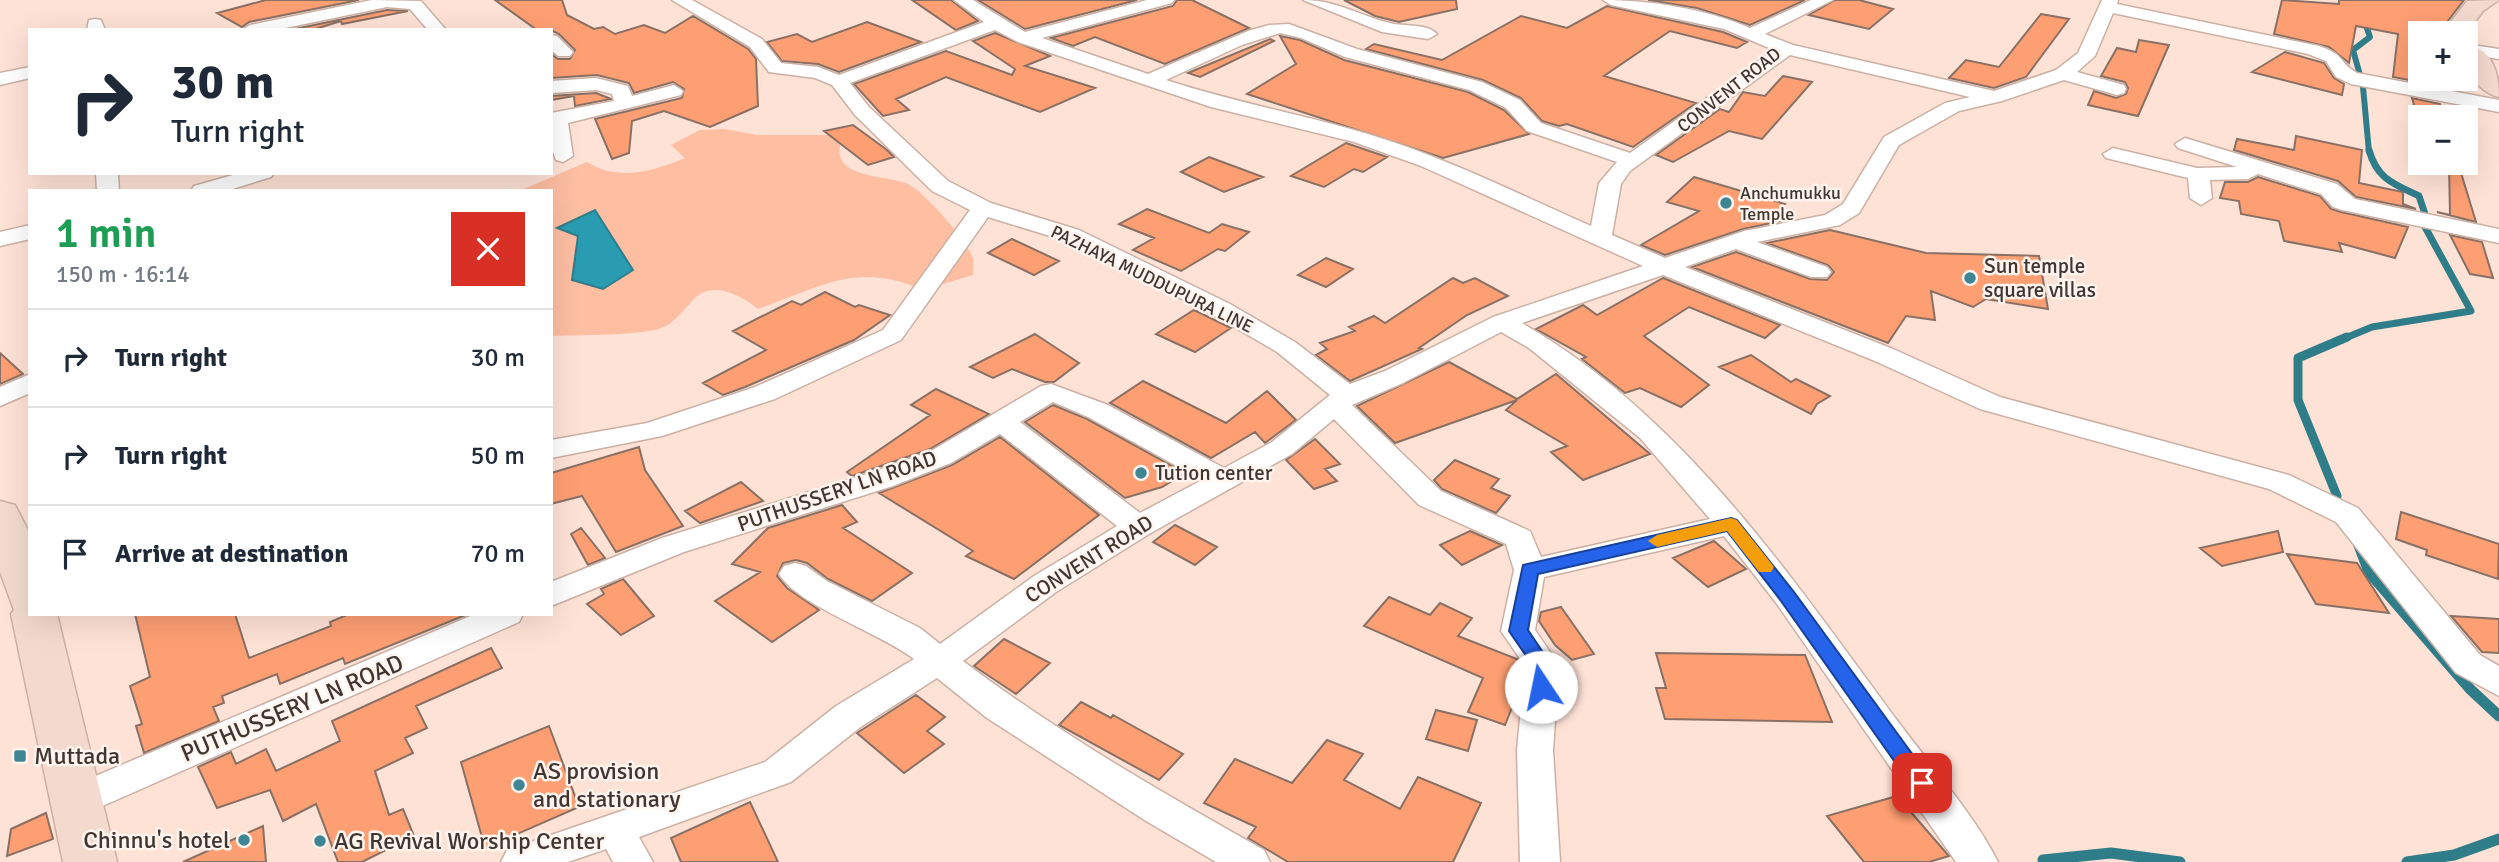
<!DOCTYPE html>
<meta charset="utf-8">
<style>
body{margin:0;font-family:Signika,sans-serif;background:#f2f2f3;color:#1f2937;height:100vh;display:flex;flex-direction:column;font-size:26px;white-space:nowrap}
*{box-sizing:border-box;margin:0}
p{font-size:23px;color:#747a83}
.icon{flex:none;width:38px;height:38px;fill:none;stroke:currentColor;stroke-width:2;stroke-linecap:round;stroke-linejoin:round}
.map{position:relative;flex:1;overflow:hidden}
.side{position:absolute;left:28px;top:189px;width:525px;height:427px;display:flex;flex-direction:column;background:#fff;border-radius:0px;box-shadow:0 7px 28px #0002}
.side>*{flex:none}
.guide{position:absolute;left:28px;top:28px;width:525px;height:147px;border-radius:0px;box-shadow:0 7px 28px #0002;background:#fff;color:#1f2937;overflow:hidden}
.buttons{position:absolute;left:2408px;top:21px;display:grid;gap:14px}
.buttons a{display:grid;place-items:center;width:70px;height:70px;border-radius:0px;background:#fff;box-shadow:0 7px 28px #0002;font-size:35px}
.pin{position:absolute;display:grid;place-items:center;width:60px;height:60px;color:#fff;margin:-30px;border-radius:14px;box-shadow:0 4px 10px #0006}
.me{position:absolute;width:77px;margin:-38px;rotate:349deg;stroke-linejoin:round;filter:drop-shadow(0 0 5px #0008)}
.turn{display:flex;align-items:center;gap:24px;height:147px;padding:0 28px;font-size:32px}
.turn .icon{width:91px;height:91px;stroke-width:2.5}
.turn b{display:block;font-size:49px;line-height:60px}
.round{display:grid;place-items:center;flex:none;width:74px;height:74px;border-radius:0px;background:#f2f2f3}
.headline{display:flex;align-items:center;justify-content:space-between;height:119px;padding:0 28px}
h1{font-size:42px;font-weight:600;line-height:52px;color:#1e9e55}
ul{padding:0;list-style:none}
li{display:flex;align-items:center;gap:21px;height:98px;padding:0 28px;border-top:2px solid #e0e1e3}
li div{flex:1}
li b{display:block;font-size:26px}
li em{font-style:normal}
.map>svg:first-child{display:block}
</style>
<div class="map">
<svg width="2499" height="862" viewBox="0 0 2499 862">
<rect width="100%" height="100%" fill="#ffe2d6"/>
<path fill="#fdbea2" d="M724,129L757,135H831L842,140C827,178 884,175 906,183C922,189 969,242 973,259C974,263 973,270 973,275L923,290C857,261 821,287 758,309C743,296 713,280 695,298C686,307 676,321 664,327C645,336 575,335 551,336V191H519L587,162C618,182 653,171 685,158L671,145L700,130Z"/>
<path fill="#299cb1" stroke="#307d8a" stroke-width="2" d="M595,210L633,270L603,289L572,280L578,236L557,228Z"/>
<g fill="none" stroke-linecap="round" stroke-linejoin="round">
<path stroke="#307d8a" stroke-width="6" d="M2360,75L2353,50L2370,37L2364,20
M2363,87L2369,152"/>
<path stroke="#307d8a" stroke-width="7" d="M2369,150C2377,179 2394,184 2419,196L2425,214
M2343,339L2372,327L2471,311L2425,227"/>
<path stroke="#307d8a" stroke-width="9" d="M2337,496L2298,400V358L2347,337
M2357,543L2368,572"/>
<path stroke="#307d8a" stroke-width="11" d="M2368,571L2470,689L2499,716
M2043,860L2111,853L2180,862
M2407,862L2454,855L2499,839"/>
</g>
<path fill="#fe9f73" stroke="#897065" stroke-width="2" d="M266,0H359L249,22L242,27L217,13Z
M495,0H562L567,15L594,29L603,27L615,34L644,25L665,33L693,16L748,49L756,59L758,106L710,127L664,111L632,121L629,153L612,159L595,119L682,98L684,89L673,82L634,93L629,83L597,75L551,78V54L558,59H570L575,50L559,34L551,30H537Z
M912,0H951L978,21L956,30Z
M978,0H1137L1025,29Z
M1177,0H1192L1249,28L1165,64L1095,37L1073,46L1051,38L1173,6Z
M1344,0H1456L1457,9L1399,22L1375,16Z
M1648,0H1805L1750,25L1697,8Z
M1835,0H1859L1893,9L1869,29L1809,15Z
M2282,0L2339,4V0H2464L2444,26V33H2420V82L2393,77L2398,34L2356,26L2349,63L2329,47L2274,34Z
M1607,6L1723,32L1747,42L1737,48L1670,31L1604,76L1696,103L1633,147L1567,124L1559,126L1542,121L1521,98L1483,80L1366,49L1374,44L1442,60L1521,16L1567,28Z
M387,10L408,11L342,24L341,21L312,30H290Z
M2041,14L2069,19L2026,77L1994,88L1949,78L1966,60L1999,67Z
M867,22L921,42L839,72L818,64L782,61L767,42L797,34L812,42Z
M995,33L1050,56L1025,66L1095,88L1040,112L946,77L896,99L909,110L883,116L854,84L946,51L1012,75L1015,69L973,41Z
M1280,36L1300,40L1344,60L1468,92L1504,110L1529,134L1443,158L1247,94L1296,64Z
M1270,39L1274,41L1200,77L1188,73Z
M2139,40L2169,45L2138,116L2088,105L2094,91L2116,98L2126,94L2128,88L2125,82L2101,76L2117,48L2136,52Z
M2285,52L2324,63L2334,78L2344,84L2342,95L2252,72Z
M1783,76L1812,82L1762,139L1729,131L1673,162L1656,155L1720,109L1729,112L1743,92L1765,96Z
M596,93L611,99L575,106L574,96L551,100V96Z
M2412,98L2440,104L2443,113L2415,108Z
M853,125L887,150L894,157L868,165L824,131Z
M2296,136L2362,150L2359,183L2403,192V204L2416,209L2356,197L2338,181L2234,150L2237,139L2294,150Z
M1346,143L1387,157L1363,172L1354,169L1324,187L1291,176Z
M1209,157L1263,177L1224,192L1181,172Z
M2449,163H2458L2476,222L2437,212L2450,215Z
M1694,177L1785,204L1775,215L1791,219L1743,229L1665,255L1641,245L1699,211L1667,202Z
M2258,177L2320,196L2331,209L2341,212L2408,227L2395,258L2339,243L2342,252L2284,241L2279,221L2241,214L2239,201L2220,198L2225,182H2248Z
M1147,209L1209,233L1222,224L1249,232L1225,251L1218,249L1181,271L1133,250L1154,238L1119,224Z
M1830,230L1926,253L2039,256L2048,309L1986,299L1973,307L1931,291L1935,320L1906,316L1888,343L1692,267L1736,252L1810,279L1827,280L1834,272L1828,265L1767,243Z
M2450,235L2482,242L2493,278L2470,274Z
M1012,239L1059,261L1034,275L988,253Z
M1326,258L1353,269L1326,287L1298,275Z
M1453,278L1463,283L1475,278L1508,296L1467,315L1419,348L1422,349L1350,381L1316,355L1327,349L1320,343L1355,331L1349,327L1374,316L1385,323Z
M1663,278L1780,325L1765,338L1689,307L1644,336L1709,385L1681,407L1640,388L1625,393L1582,359L1586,357L1536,329L1583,305L1597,315Z
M825,292L855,307L859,305L890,315L854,340L745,387L723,395L703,383L766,350L733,331L792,301L801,305Z
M1194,310L1231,328L1195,352L1156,334Z
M1035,334L1079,363L1054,382H1045L1012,369L993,378L970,367Z
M0,353L23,374L0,384Z
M1751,355L1791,382L1796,379L1830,396L1817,404L1811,414L1719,367Z
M1449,362L1517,399L1556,374L1650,454L1583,480L1551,452L1567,446L1506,410L1517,400L1395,443L1357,406Z
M1143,381L1226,423L1267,391L1296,420L1265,443L1255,432L1211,458L1110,403Z
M936,389L989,414L930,449L852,476L847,472L930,415L911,405Z
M1053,405L1087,419L1185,473L1162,487L1125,498L1025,422Z
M1000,437L1099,515L1014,579L966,556L973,551L879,493L952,465Z
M1315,439L1340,464L1325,469L1337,481L1314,489L1286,460Z
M639,447L645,470L683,526L616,552L582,496L551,504V473Z
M1455,460L1499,479L1491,488L1510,496L1496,513L1442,489L1434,480Z
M741,482L763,501L700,523L685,511Z
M842,505L857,522L843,528L912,573L872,601L828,579L807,563L796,560L783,563L777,576L787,588L819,610L772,642L715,601L760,572L732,564L768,528Z
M2401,512L2499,544L2498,579L2426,555L2427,550L2396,539Z
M1175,525L1217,547L1195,565L1153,542Z
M581,528L605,558L588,565L571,534Z
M1470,531L1502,545L1462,565L1440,545Z
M2278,531L2283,552L2222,566L2200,548Z
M1714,541L1746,569L1708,587L1673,558Z
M2287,554L2357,563L2389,613L2316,604Z
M623,579L654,616L621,635L587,604L604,594L601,589Z
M1389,597L1430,615L1440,603L1472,618L1458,636L1517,659L1522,667L1521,677L1508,698L1515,700L1505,725L1468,712L1483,678L1364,626Z
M1561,607L1594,654L1572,660L1555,645L1539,621L1541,612Z
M135,614H235L249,658L331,626L330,622L349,614H468L345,664L343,658L280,684L277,674L222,696L224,703L213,707L219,721L144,753L136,726L142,724L130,686L150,677Z
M2451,616L2499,619V653L2482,652Z
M1004,639L1050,663L1016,694L974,666Z
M491,648L502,668L416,706L427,728L405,738L413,753L375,771L389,815L403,809L414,836L362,862H338L316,804L283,821L270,790L217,808L198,767L231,752L236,764L266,749L276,771L340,741L332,721Z
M1656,653L1805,655L1832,722L1665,719L1656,688H1666Z
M916,695L945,717L927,731L944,744L904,773L857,733Z
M1081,702L1111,718L1113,715L1183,754L1159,780L1059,725Z
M1436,710L1477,720L1468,751L1426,739Z
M549,726L579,807L485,848L461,762Z
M1327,740L1363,754L1344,780L1400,809L1418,777L1481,803L1453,862H1288L1248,838L1256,827L1204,803L1235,759L1292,783Z
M1897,796L1948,855L1949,856L1929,862H1864L1827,816Z
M750,802L778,862H681L671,838Z
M46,813L53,839L7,856L11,829Z
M263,826L266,862H183Z"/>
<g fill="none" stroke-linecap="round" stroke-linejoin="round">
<g stroke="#cbb0a4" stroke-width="3">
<path id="street" d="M372,0L421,1L446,30H428L410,9L387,7L276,30H242L250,25Z
M672,0H692L762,39L781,63L818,67L839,75L984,22L954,0H973L1025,32L1147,0H1174L1172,3L1042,38L1148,74L1248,31L1269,25L1289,24L1357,49L1482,82L1520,100L1541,123L1630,153L1774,50L1724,29L1611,5L1603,0C1651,0 1706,9 1750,28L1811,0H1833L1765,34L1793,45L1994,91L2056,70L2078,53L2102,0H2118L2117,4L2319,46C2346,55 2338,62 2357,73L2499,100V112L2351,84L2336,77L2326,61L2308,54L2113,13L2095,56L2077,72L2124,85L2126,89L2124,93L2117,95L2064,80L2002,101L1959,111L1899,145L1859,213L1840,225L1757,242L1827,267L1831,272L1827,277H1811L1736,249L1685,267L1893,349L2000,397L2289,475L2358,508L2480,655L2499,666V696L2456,673L2336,522L2269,489L1980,409L1875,361L1663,275L1522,323C1682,415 1789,574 1896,719C1927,761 1976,817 1998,862H1956L1777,604L1724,536L1544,577L1535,630L1559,665L1553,750L1560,862H1520L1517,750L1525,666L1501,631L1514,570L1506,544L1419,505L1334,419L1292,454L1149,534L1056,592L963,661C1058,733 1161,792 1264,850L1270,862H1216L1146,821L987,718L937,678L862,726L791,782L639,837L653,862H613L606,849L568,862H501L507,850L765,762L836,706L914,659C881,633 798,606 779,574L784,566L795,563L806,566L827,581L920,628L940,644L1034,576L1117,526L1000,434L951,463L893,486L684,552L551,606V582L662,538L873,472L931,451L1041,386L1051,384L1108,405L1224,468L1272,442L1330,395L1277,352L1212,314L1063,240L988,217L901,340L775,399L662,436L551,458V440L647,423L755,387L883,330L970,210L932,191L855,115L832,85L815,78L769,72L750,47ZM995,30L1018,42L1211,107L1354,142L1421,166L1643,266L1493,317L1385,371L1350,384L1295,342L1230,304L1079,230L991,203L948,181L869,107L850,83ZM1280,33L1301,38L1345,57L1469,90L1506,108L1527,131L1617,162L1599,183L1591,226C1518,194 1445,157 1368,134C1301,114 1233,102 1166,80L1242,45ZM1790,55L1970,97L1945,103L1884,137L1843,204L1825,215L1744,231L1665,258L1612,235L1621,184L1630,171ZM1501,332L1529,348L1640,438L1710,519L1541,557L1530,531L1441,491L1352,405L1403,383ZM1053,402L1088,417L1202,480L1140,513L1020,422Z
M1303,0C1338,0 1361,17 1394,24C1407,26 1428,24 1437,34L1428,39L1382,32Z
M95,19L101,20L105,30H87L89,20Z
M551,35L557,36L573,52L570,56H558L551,50Z
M2466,44L2499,49V59L2466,54Z
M30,67V78L0,85V73Z
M596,78L628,86L632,96L674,85L683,91L681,95L568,123L573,156L563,162L556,160L551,146V113L614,101L612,94L596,90L551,93V81Z
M2185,138L2337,184L2355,199L2499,229V243L2342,210L2333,207L2321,194L2258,174L2248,179L2210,180L2212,198L2201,205L2190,198L2188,178L2106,158L2103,154L2113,148L2197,168L2237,167L2178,148L2175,144Z
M96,173H118L119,191H97Z
M240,173H274L271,177L226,191H191L194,186Z
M30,225V239L0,246V232Z
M30,374V393L0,406V387Z
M475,614H523L519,622L89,812L76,816L63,812L57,801L63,790Z"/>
</g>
<g stroke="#cbb0a4" stroke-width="3">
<path id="secondary" d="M2499,0L2483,11L2470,28L2467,38L2466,33H2447L2446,28L2467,1Z
M2466,44C2493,50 2499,72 2499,97C2474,91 2465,66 2466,44Z
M0,501L15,505L30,534V614H57L117,862H63L11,614L14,610L0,572Z"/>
</g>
<use href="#street" fill="#fff" fill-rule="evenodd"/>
<use href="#secondary" fill="#f4dace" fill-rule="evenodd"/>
</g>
<path fill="#2563eb" stroke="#184099" stroke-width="2" d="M1731,518L1737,520L1794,592L1929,777L1932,783L1929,789L1922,791L1914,789L1781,601L1727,531L1538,574L1528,630L1552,666L1548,692H1534L1531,687L1533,666L1509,631L1523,565Z"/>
<path fill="#f59e0b" d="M1731,518L1737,520L1771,563L1774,567L1771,572H1759L1727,531L1657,547L1648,541L1657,535Z"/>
<g fill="#408593" stroke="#fff4ee" stroke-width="2.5">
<circle cx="1726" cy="203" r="7"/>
<circle cx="1970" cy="278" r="7"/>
<circle cx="1141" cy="473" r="7"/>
<rect x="13" y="749" width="14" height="14" rx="3.5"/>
<circle cx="519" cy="785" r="7"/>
<circle cx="244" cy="840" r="7"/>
<circle cx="320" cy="841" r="7"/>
</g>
<g text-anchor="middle" stroke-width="5" stroke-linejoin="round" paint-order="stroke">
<g font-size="18" fill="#403530" stroke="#fff4ee">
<text transform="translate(1729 90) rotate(-38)" y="6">CONVENT ROAD</text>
<text transform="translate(1152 279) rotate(26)" y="6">PAZHAYA MUDDUPURA LINE</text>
</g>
<g font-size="18" fill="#403530" stroke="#fff4ee" text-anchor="start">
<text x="1740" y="199">Anchumukku<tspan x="1740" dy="21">Temple</tspan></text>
</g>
<g font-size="21" fill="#403530" stroke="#fff4ee" text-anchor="start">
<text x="1984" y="273">Sun temple<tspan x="1984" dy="24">square villas</tspan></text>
<text x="1155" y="480">Tution center</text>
</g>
<g font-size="21" fill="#403530" stroke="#fff4ee">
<text transform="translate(837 491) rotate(-19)" y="7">PUTHUSSERY LN ROAD</text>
<text transform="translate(1089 559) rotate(-32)" y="7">CONVENT ROAD</text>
</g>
<g font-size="24" fill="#403530" stroke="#fff4ee">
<text transform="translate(292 708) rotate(-23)" y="8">PUTHUSSERY LN ROAD</text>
</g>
<g font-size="24" fill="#403530" stroke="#fff4ee" text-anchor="start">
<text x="34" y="764">Muttada</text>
<text x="533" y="779">AS provision<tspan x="533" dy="28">and stationary</tspan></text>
<text x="230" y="848" text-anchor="end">Chinnu's hotel</text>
<text x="334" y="849">AG Revival Worship Center</text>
</g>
</g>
</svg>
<div class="buttons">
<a>+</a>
<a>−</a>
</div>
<div class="pin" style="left:1922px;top:783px;background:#d93025"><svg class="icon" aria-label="arrive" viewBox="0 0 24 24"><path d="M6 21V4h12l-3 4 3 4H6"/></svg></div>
<svg class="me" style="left:1541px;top:687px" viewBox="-20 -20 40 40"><circle r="19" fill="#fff"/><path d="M0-13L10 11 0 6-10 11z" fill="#2563eb"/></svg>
<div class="guide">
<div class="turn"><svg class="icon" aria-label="right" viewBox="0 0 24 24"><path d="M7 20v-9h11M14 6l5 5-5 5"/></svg><div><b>30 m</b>Turn right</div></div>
</div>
<section class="side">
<div class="headline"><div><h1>1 min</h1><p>150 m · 16:14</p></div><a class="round" style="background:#d93025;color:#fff"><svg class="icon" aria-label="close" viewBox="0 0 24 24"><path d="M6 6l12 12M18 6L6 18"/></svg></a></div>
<ul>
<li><svg class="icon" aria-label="right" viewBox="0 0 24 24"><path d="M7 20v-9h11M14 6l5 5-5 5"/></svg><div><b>Turn right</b></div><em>30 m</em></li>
<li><svg class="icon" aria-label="right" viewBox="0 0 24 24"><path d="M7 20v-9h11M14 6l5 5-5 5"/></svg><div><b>Turn right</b></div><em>50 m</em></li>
<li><svg class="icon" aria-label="arrive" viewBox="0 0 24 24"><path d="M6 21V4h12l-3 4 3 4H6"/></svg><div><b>Arrive at destination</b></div><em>70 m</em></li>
</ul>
</section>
</div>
